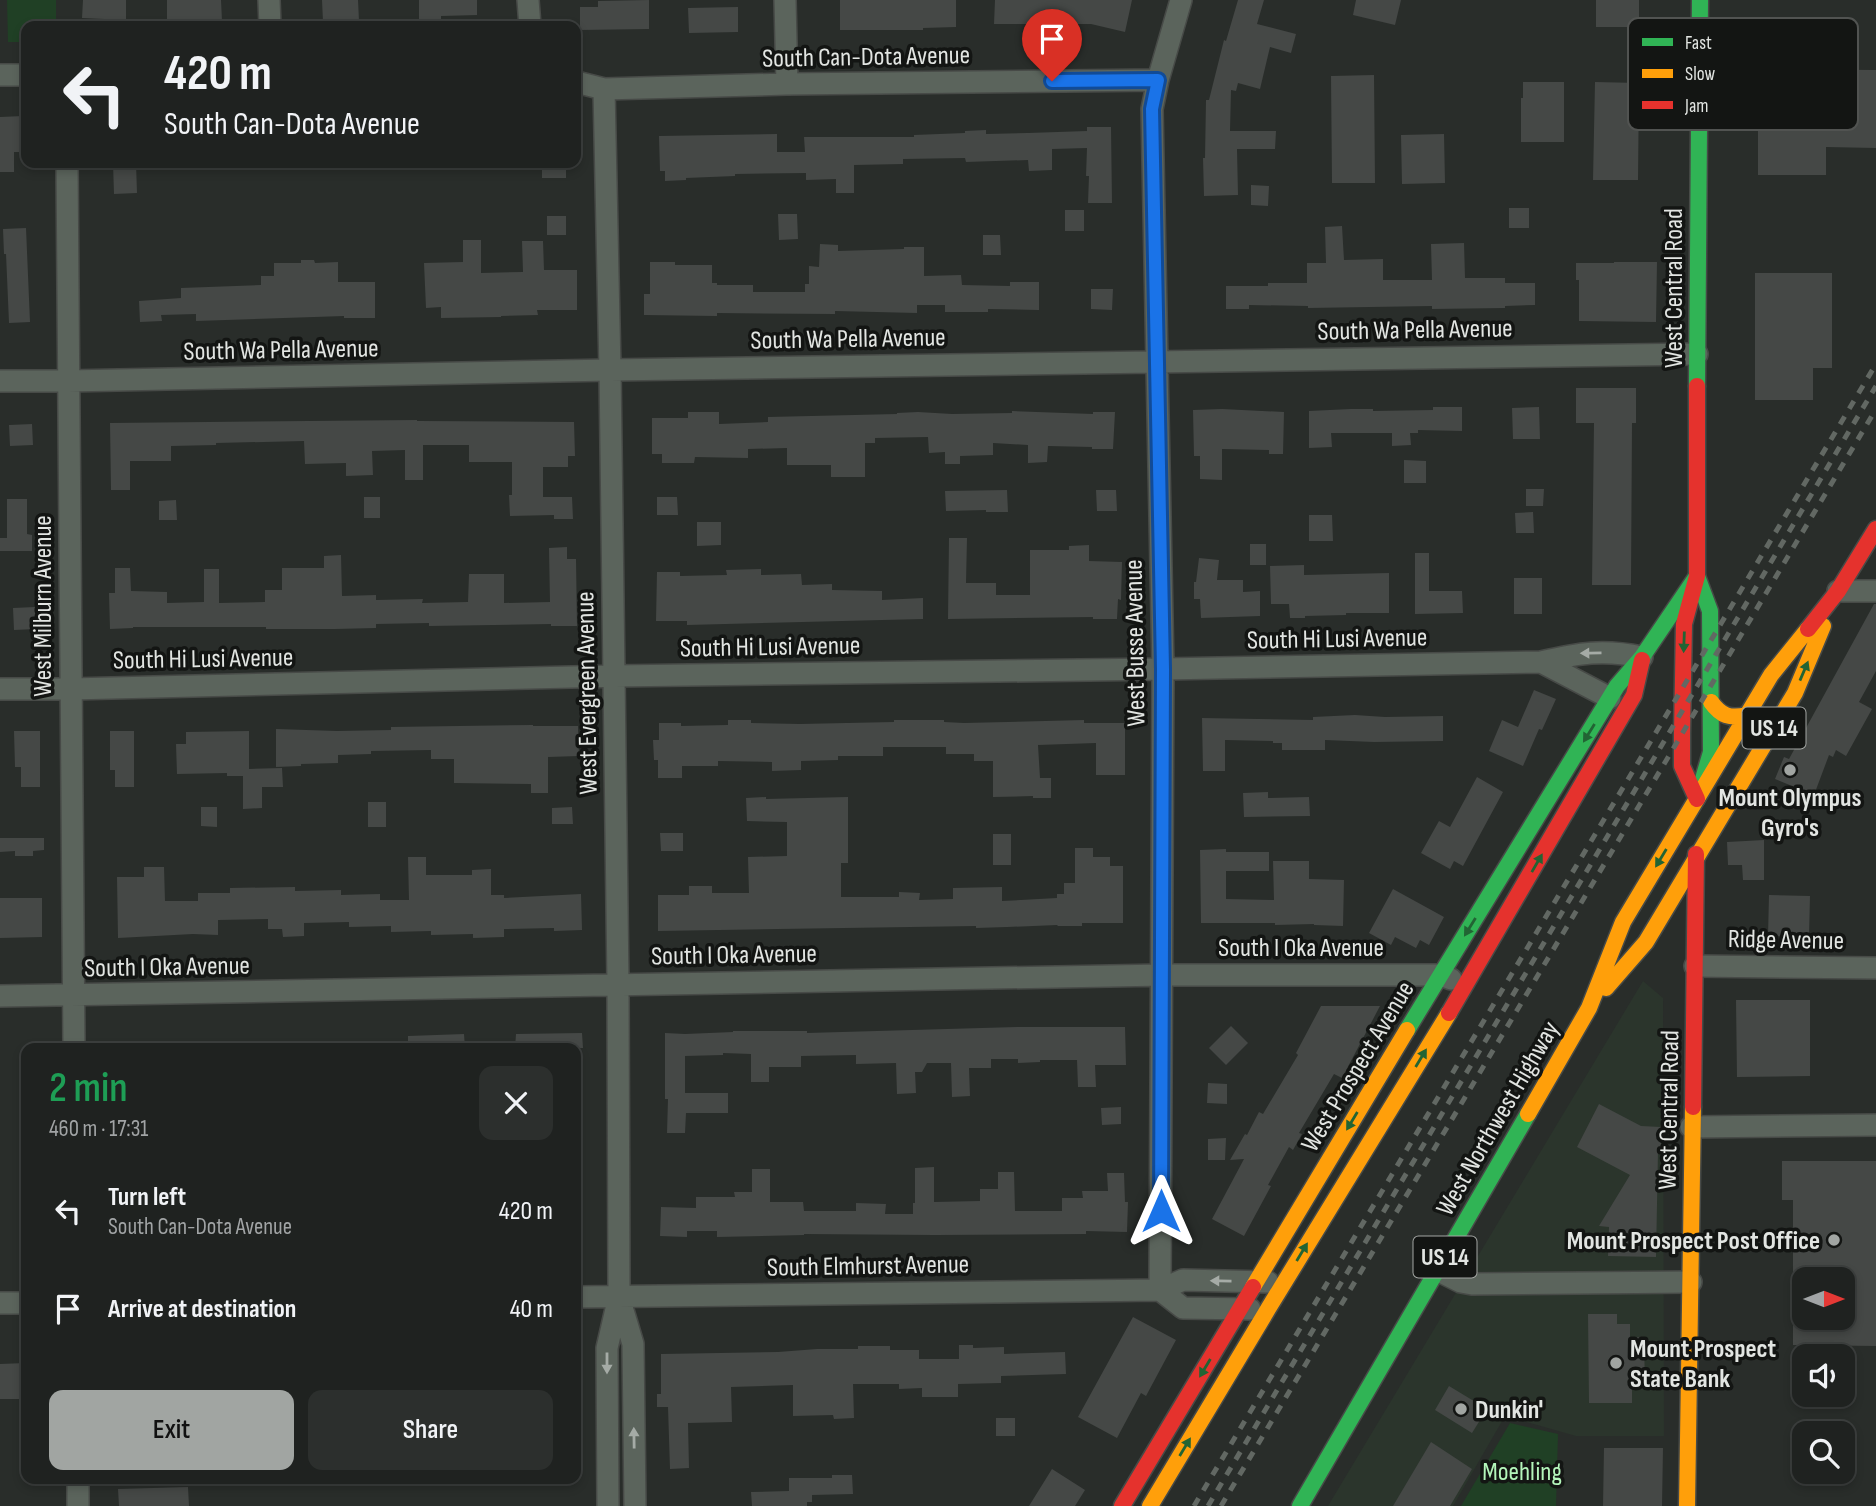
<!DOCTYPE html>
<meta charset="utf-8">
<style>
body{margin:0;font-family:"Sofia Sans Condensed",sans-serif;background:#2c2f2d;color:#f1f3f6;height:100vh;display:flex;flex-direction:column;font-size:26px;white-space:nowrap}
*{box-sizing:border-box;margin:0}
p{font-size:23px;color:#a1a4a5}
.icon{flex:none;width:38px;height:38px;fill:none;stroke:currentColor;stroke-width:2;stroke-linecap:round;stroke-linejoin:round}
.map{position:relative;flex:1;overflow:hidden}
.details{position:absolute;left:21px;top:1043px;width:560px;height:441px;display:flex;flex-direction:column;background:#1f2220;border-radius:14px;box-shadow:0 4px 10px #0003,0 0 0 2px #3c3f3e}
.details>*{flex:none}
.top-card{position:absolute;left:21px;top:21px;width:560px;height:147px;border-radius:14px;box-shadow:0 4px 10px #0003,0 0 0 2px #3c3f3e;background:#1f2220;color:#f1f3f6;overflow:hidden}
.needle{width:46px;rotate:90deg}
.buttons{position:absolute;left:1792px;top:1267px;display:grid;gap:14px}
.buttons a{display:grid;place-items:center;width:63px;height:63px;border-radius:14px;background:#1f2220;box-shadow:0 4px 10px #0003,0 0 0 2px #3c3f3e;font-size:35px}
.pin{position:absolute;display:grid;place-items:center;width:60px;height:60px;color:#fff;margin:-72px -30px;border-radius:50% 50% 50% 0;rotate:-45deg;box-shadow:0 0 7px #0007}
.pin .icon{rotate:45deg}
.me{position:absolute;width:77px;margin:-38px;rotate:0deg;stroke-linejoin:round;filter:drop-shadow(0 0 5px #0008)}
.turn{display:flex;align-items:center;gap:24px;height:147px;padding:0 28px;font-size:32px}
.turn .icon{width:91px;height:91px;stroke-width:2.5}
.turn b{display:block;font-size:49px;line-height:60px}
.round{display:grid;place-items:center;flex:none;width:74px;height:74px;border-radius:14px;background:#2c2f2d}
.overview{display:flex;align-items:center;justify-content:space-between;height:119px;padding:0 28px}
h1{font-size:42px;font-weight:600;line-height:52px;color:#1e9e55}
.action{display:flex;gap:14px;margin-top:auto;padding:14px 28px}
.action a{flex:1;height:80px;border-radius:14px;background:#a1a5a2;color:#111;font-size:28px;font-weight:600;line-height:80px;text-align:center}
.action a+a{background:#2c2f2d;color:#f1f3f6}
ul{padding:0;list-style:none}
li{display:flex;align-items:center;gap:21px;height:98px;padding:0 28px}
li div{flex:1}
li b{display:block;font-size:26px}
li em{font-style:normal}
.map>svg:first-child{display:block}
</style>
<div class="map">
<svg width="1876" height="1506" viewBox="0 0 1876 1506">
<rect width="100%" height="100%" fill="#292d2a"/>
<path fill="#2b352c" d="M1643,981L1663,998L1664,1436H1576L1505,1416L1453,1506H1328Z"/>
<path fill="#204025" d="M7,0H56V26H26V42H8Z
M1510,1423L1558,1434L1556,1506H1461Z"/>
<path fill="#454846" d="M83,0H126V20L82,18Z
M167,0H221L222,21L189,22V26H167Z
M322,0H358L359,21L323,22Z
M419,0H477V15L441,16V21L419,22Z
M649,0V29L580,30V7H598V1Z
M840,0H956V27L923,28V30H840Z
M995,0H1132L1125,32L1091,24H994Z
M1238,0H1264L1257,24L1296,34L1291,53L1270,47L1260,89L1238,83L1236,91L1231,90L1230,131H1276L1275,149H1237L1238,195L1204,196L1203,158H1205L1206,100H1209L1224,40L1226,41Z
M1356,0H1401L1395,25L1353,15Z
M1596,0H1639V27H1596Z
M738,7V32L689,33L688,8Z
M1743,69L1876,70V148L1826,147V175H1758V92H1743Z
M1374,75L1375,183H1332L1331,76Z
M1523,82H1564V142H1521V98H1523Z
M1595,82L1639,83L1638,180H1593Z
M23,116L24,152H14V172H0V117Z
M1087,127H1111L1112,203H1088L1089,176H1086L1087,148L1052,149V170L1029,171L1028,160L966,162L965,158L903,159V164L854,165V193H836V179L806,180V173L735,174V176L686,178V180L665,181V171H660L659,136L777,134V152H805L804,137H914V135L965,133V131L986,130V134L1028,133L1087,131Z
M1444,134L1445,183L1402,184L1401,135Z
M113,163H136L137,193L114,194Z
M542,163H566V178H542Z
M1251,185L1269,186L1268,206L1251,205Z
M1509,208H1529V228H1509Z
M1065,210H1084V231H1065Z
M778,214H797L798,239L779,240Z
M547,216H566V235H547Z
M1342,226L1344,260L1383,259V280H1432L1431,244L1464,243L1465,278H1505V283H1535V305L1505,306V308L1432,309V306L1308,308V306L1249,305V309H1226V286H1268V283H1307V263H1326L1325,227Z
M26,228L30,322L9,323L6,254H4L3,229Z
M983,235H1000L1001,255H983Z
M463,240H481V273L523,272L522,241H543L544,270H577V310H537L538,315L501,316V317L441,318V307L426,308L424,263L463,262Z
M820,244L838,245V251L904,249V247H924V276L961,275L962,285L1010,286V282H1039V310L988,309V312H945V305H917V313L835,311V314L717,313V316L644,315V294H650V262H675V265H712V283H717V285H753V292H805V284H809V266L819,267Z
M301,260H314L315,263L338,262V282H375V318H344V316L196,321V314L161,315L162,321L140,322L139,301L181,298V288L261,285V276H274V263H301Z
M1614,262H1657L1656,322L1579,321V280H1576V263H1614Z
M1755,273H1832V368H1813V400H1755Z
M1091,289H1113L1112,310L1091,309Z
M1576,388H1636V423H1632L1631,585H1592L1594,423H1576Z
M1433,407H1462V431L1418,430V433H1410L1411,445L1392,446V433H1331L1332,447L1309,448V411L1351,409H1373V411L1433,410Z
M1539,407L1540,439H1513L1512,408Z
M1222,409L1284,412L1283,454H1269V450L1222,449V480L1200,479V456H1194L1193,410Z
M1012,411L1093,414V412H1115L1113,449H1092V447L1048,446L1047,462L1028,463V445L993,443V455L960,456V464H945V452L929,453L928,437L875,438V443H865V477H831V465H787V448L748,449V458L695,457L694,463H662V454H652V418H688V412H719V424L768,422V417L897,414V413L918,412L952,414L1012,413Z
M417,420V421L574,422L575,456H568V467H543V497H572L573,519H554V515L510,516L509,495H512V462H469V445H423V480H405V450L372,451L373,475L346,476V463L305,464L304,441L216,443V445L171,446V461H130V490H111L110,423Z
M32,424L33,445L10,446L9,425Z
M1404,460L1426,461V483H1404Z
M1526,489H1544L1543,506H1526Z
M1007,490L1008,512H986V510L946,511L945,491Z
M1096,490H1116L1117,511H1097Z
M364,497H380V518H364Z
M657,497H677L678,515H657Z
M7,499H27V534L32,535V551H0V538H7Z
M176,500L177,520H159V501Z
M1533,512L1534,533H1516L1515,513Z
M1309,515H1332L1333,541H1309Z
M697,522H721V545L697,546Z
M949,538H967L966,583H996V595H1030V550H1069V546L1089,545V561L1122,562L1121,600L1118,599L1117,619H1093V617L948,619Z
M1250,544H1266V565H1250Z
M567,547V559H576L577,626H551V624L429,626V623L376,624V628L335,629H266V627H133V628L110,629L109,593H115V568H130L131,591L167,592V603L204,602V569H219V603L265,602V590H282V568H324V556L341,555L342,596L376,595V600L423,599L422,603L468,602L469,574H504V603L550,602L549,548Z
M1415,553H1429V591H1462L1463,613L1415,614Z
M1199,558L1219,560L1217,580H1243V592L1260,591V616L1201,618L1200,599H1194V582H1196Z
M1304,565V575L1389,573V613H1346V615L1305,616V618H1290L1289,604H1271L1270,566Z
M761,569V575L801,574L802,585L832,584V590L882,591V600L923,598V619L687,625V621H656L657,572H680V576L727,575L726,570Z
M1514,578H1542V614H1514Z
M1874,604H1876V671L1859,702L1872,709L1846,756L1836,750L1833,757L1829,755L1814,795L1775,779L1784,757L1789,759Z
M35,607L36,629L14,630L13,608Z
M1534,690L1556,699L1542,730L1539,729L1523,766L1489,751L1502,720L1518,727Z
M1355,715L1385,717L1443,716V741L1374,742L1325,740V750H1282V743H1273V741L1225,740V771H1203L1202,718L1313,720V717Z
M728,720H751V723L800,724L894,722V720H944V722L964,723L1084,720V723H1125V775H1096V743L1038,745L1040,778H1051V798H1033V796L993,797V761H974V754H946V747H883V756H838V760L801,761V770L772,771V762L718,761V766H682V778H658V760H654L653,740H659V723H681V726L728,725Z
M533,725V726H578L579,756L548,757V793H531V784L454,783V759H431V750L371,751V754L338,755V763L301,764V766L276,767V729L337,731L391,730V727Z
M14,731H40V787H21V767H15Z
M110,731H134V787H115V770H110Z
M249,731V769L282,768L283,787H262V808L243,809V776H227V773L177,774L176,744H186V732Z
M1477,777L1503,792L1463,866L1454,861L1450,869L1421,853L1439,821L1450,827Z
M1268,792V798L1309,797L1310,816L1244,817L1243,793Z
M766,797V799L848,797V863H841V897H899V892L920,893L919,900L953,899V888L1002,887V901L1057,898V894H1064V883H1075V848H1093V857H1110V866H1123V923H1082V926H1058L1057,925L1007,927L976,928V926L658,931V895H689V886H712V893H749L748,857L787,856V822L747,821L746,798Z
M368,802H386V827H368Z
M201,807H217V827L201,826Z
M572,807L573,824H552V808Z
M660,833H683V851H661Z
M993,834H1011V865H993Z
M0,838H44V850L33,851V856H15V851L0,852Z
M1764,840V880H1743L1742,865H1728L1727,842Z
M1226,849V852H1269V871H1226V899L1274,900L1273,861H1309V879L1344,880L1343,926L1314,925V924L1275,925V923H1201L1200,850Z
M408,857H426V875H472V870L491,869V895H504V898L581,894L582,930L554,931V928L504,929V937L473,938V934L431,935V931L391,932V926L349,927V922L304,923V936L283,937L282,929H268V919L218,920V935L193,934L118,938L117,877H144V867H164L165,901H198V893H230V888L295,887V891L341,890V895L380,894V900H409Z
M1393,889L1444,917L1429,945L1420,940L1416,948L1395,937L1391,945L1369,933Z
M1769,895L1810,896L1809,937L1768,936Z
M0,898H42V937L0,938Z
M1736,1000H1810V1076L1737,1077Z
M1321,1006H1380L1342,1078L1334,1074L1299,1133L1302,1134L1293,1150L1289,1147L1268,1185L1271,1186L1244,1236L1212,1219L1244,1159L1230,1160L1245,1134L1247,1135L1259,1112L1263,1114L1298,1055L1296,1053Z
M1231,1026L1248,1043L1226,1065L1209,1048Z
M1017,1027H1125L1126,1065H1095L1096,1087H1078L1077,1060H1040V1062L1018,1063V1059H991V1068H969L970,1096L952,1097L951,1063H927L922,1072H915L916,1093L897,1094L896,1063L856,1064V1055L801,1056V1067H769V1082H751V1054L723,1053V1055L685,1056V1093H728V1113H686L685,1133H667L668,1099H665V1033L685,1034L733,1032V1031H807V1033Z
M582,1033L583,1048H515L516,1034Z
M464,1034L465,1048H408V1036Z
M1208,1083L1227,1084V1104L1207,1103Z
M1599,1104L1641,1126L1661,1127V1151H1658L1656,1257L1608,1256L1609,1227L1599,1226L1630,1175L1577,1147Z
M1121,1107V1124L1102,1125L1101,1108Z
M1226,1138L1225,1160H1208V1139Z
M1782,1161H1876V1346L1793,1345V1318H1843V1279H1793V1200H1782Z
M934,1167V1202L980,1201V1189H998V1172H1014L1015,1211H1062V1198H1083L1082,1191H1108L1107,1173H1124L1125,1202H1128L1127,1232L1086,1231V1234L935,1235L804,1234V1235L717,1237V1231H687V1237L660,1236L661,1207L696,1208V1197H735L734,1192H752V1169H770V1202H803L804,1211H856V1203L886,1204L885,1214H913V1203H915V1168Z
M1588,1314H1617V1324H1630V1337H1644L1645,1389H1632V1403H1589Z
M1133,1317L1176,1340L1146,1396L1141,1393L1117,1438L1078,1417Z
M959,1345H973V1348L1004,1347V1354L1065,1352L1066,1374L1001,1376V1383L958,1384V1397H922V1388L899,1389V1384H853L854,1418L834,1419L833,1415L793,1416V1385L731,1387L732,1422L688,1423L689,1468L670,1469L668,1407H657V1394H661V1354L778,1352L817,1349H858V1346H890V1350H919V1359H959Z
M26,1363V1399H0V1364Z
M1449,1386L1487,1409L1472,1433L1435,1410Z
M996,1418H1015V1436H996Z
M1431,1442L1472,1469L1450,1506H1393Z
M1604,1448H1663L1662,1506H1603Z
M1052,1469L1085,1490L1075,1506H1029Z
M832,1475H852L853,1494L812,1495V1502H807V1506H752L751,1492L789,1491V1478H832Z
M188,1487L189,1506H119L118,1489Z"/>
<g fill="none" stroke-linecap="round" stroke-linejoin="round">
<g stroke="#474a47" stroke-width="24">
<path id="street" d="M269,0L270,26
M528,0L530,26
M785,0L787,84
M0,75H26
M576,82L604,89L787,84L1158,80
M604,89L610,370L618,984L619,1296L607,1348L608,1506
M67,163L74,1048
M0,381H68L610,370L1697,354
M1838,591H1876
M1541,662L1610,698
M0,689H71L614,676L1163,669L1541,662C1579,653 1603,649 1642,657
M1695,966L1876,968
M0,996L1163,975H1440L1451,979
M1691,1127L1876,1125
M1437,1270L1461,1282L1472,1284L1691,1282
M1160,1290L1163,669L1152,109L1158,80L1181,0
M1160,1290L1183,1308L1250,1309
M576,1297L1160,1290L1183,1280L1268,1282
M619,1297L633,1344L635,1506
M0,1303H26
M78,1479V1506"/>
</g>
<g stroke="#474a47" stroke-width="19">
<path id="fast" d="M1697,386L1700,0
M1697,576L1710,611L1711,752L1703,779
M1407,1030L1617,686L1642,657L1697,576
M1300,1506L1528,1114"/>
</g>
<g stroke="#474a47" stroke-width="19">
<path id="slow" d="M1711,702C1721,716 1730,719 1747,715
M1606,988L1646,942L1795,693L1823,626
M1528,1114L1589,1008L1623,922L1771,675L1808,629
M1253,1287L1407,1030
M1150,1506L1268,1309L1449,1013
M1687,1506L1693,1107"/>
</g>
<g stroke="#474a47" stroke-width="19">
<path id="jam" d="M1697,386V576L1684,624L1682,733V766L1697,799
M1808,629L1838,591L1876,529
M1449,1013L1634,695L1642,660
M1693,1107L1696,854
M1122,1506L1253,1287"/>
</g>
<use href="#street" stroke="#5b645c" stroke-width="21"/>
<use href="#fast" stroke="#30b455" stroke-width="16"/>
<use href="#slow" stroke="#ff9f0a" stroke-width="16"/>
<use href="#jam" stroke="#e5322d" stroke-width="16"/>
<path stroke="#626863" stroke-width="5" stroke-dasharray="9 9" stroke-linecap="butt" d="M1194,1506L1876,364
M1208,1506L1876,386
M1221,1506L1876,409"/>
</g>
<defs><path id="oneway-solid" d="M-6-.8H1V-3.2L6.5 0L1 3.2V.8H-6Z" transform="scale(1.75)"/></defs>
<g fill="#226434">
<use href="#oneway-solid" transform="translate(1684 642) rotate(92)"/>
<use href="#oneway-solid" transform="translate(1804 671) rotate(-67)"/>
<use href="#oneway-solid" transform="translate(1589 733) rotate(122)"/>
<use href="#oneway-solid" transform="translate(1661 858) rotate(121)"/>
<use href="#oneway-solid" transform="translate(1537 863) rotate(-60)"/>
<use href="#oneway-solid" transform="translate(1470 927) rotate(122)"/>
<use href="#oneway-solid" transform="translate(1421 1058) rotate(-59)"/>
<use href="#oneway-solid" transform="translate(1352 1121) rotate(121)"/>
<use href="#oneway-solid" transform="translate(1302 1252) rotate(-59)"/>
<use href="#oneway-solid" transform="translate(1205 1368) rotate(121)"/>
<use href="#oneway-solid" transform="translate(1185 1447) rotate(-59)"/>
</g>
<g fill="#a5aba6">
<use href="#oneway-solid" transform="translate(1591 653) rotate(179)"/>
<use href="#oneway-solid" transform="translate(1221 1281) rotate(-179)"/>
<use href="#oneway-solid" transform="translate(607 1363) rotate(90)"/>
<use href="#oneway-solid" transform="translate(634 1438) rotate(-91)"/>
</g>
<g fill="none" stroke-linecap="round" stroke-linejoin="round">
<g stroke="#114b97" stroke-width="18">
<path id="route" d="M1052,81L1158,80L1152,109L1163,669L1161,1211"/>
</g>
<use href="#route" stroke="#1a73e8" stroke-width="12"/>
</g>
<g fill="#a1a5a2" stroke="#131513" stroke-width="2.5">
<circle cx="1790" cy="770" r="7"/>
<circle cx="1834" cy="1240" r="7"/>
<circle cx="1616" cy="1363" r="7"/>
<circle cx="1461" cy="1409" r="7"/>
</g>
<g text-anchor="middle" stroke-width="7" stroke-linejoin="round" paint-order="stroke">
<g fill="#131513" stroke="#a4a7a4" stroke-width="2">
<rect x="1742.5" y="707.5" width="63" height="41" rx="5"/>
<rect x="1413.5" y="1236.5" width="63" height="41" rx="5"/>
</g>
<g font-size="24" font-weight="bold" fill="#e2e5e2">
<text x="1774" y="736">US 14</text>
<text x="1445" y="1265">US 14</text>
</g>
<g font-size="26" fill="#e2e5e2" stroke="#131513">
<text transform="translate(866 56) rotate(-1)" y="9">South Can-Dota Avenue</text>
<text transform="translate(1673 288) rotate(-90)" y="9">West Central Road</text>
<text transform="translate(1415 329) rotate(-1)" y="9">South Wa Pella Avenue</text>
<text transform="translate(848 338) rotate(-1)" y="9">South Wa Pella Avenue</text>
<text transform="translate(281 349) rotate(-1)" y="9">South Wa Pella Avenue</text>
<text transform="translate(42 606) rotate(-90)" y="9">West Milburn Avenue</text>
<text transform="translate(1337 638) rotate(-1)" y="9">South Hi Lusi Avenue</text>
<text transform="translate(1134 643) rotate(-91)" y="9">West Busse Avenue</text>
<text transform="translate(770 646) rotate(-1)" y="9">South Hi Lusi Avenue</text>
<text transform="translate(203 658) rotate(-1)" y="9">South Hi Lusi Avenue</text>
<text transform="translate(586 693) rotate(-91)" y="9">West Evergreen Avenue</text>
<text transform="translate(1786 939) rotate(1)" y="9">Ridge Avenue</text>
<text x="1301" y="956">South I Oka Avenue</text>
<text transform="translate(734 954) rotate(-1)" y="9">South I Oka Avenue</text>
<text transform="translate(167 966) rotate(-1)" y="9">South I Oka Avenue</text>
<text transform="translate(1357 1066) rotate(-59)" y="9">West Prospect Avenue</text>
<text transform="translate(1668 1110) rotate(-89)" y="9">West Central Road</text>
<text transform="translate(1497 1118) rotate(-60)" y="9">West Northwest Highway</text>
<text transform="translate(868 1265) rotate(-1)" y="9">South Elmhurst Avenue</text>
</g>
<g font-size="26" font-weight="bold" fill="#e2e5e2" stroke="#131513" text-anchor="start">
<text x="1790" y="806" text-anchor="middle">Mount Olympus<tspan x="1790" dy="30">Gyro's</tspan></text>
<text x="1820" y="1249" text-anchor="end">Mount Prospect Post Office</text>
<text x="1630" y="1357">Mount Prospect<tspan x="1630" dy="30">State Bank</tspan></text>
<text x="1475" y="1418">Dunkin'</text>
</g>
<g font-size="26" fill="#b4f6bb" stroke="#131513">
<text x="1522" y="1480">Moehling</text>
</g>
</g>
<rect x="1628" y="18" width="230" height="112" rx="10" fill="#131513" stroke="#515351" stroke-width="2"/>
<rect x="1642" y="38" width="31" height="8" fill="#30b455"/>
<rect x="1642" y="69" width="31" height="9" fill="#ff9f0a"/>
<rect x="1642" y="101" width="31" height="8" fill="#e5322d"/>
<g font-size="19" fill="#e2e5e2">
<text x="1685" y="49">Fast</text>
<text x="1685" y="80">Slow</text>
<text x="1685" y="112">Jam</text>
</g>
</svg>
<div class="buttons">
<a><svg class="needle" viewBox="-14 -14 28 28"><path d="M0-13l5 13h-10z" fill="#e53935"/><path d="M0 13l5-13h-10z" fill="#a1a4a5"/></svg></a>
<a><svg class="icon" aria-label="sound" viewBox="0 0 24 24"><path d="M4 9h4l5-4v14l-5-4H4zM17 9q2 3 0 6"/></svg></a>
<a><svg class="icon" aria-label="search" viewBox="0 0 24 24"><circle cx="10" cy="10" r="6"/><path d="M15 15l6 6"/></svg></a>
</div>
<div class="pin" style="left:1052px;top:81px;background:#d93025"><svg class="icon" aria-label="arrive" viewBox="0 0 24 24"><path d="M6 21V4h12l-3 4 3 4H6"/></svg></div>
<svg class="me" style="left:1161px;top:1211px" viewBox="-20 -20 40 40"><path d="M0-17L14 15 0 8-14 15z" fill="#1a73e8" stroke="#fff" stroke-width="4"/></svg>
<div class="top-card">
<div class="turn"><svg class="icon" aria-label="left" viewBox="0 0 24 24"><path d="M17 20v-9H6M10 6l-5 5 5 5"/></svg><div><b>420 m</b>South Can-Dota Avenue</div></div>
</div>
<section class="details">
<div class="overview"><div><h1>2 min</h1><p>460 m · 17:31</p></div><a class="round"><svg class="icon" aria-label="close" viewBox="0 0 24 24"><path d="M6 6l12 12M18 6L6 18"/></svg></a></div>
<ul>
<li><svg class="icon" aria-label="left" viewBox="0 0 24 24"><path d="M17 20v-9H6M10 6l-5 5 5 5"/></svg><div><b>Turn left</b><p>South Can-Dota Avenue</p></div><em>420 m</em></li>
<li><svg class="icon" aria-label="arrive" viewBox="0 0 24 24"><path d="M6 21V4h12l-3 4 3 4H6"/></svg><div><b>Arrive at destination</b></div><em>40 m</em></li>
</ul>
<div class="action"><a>Exit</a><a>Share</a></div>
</section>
</div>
